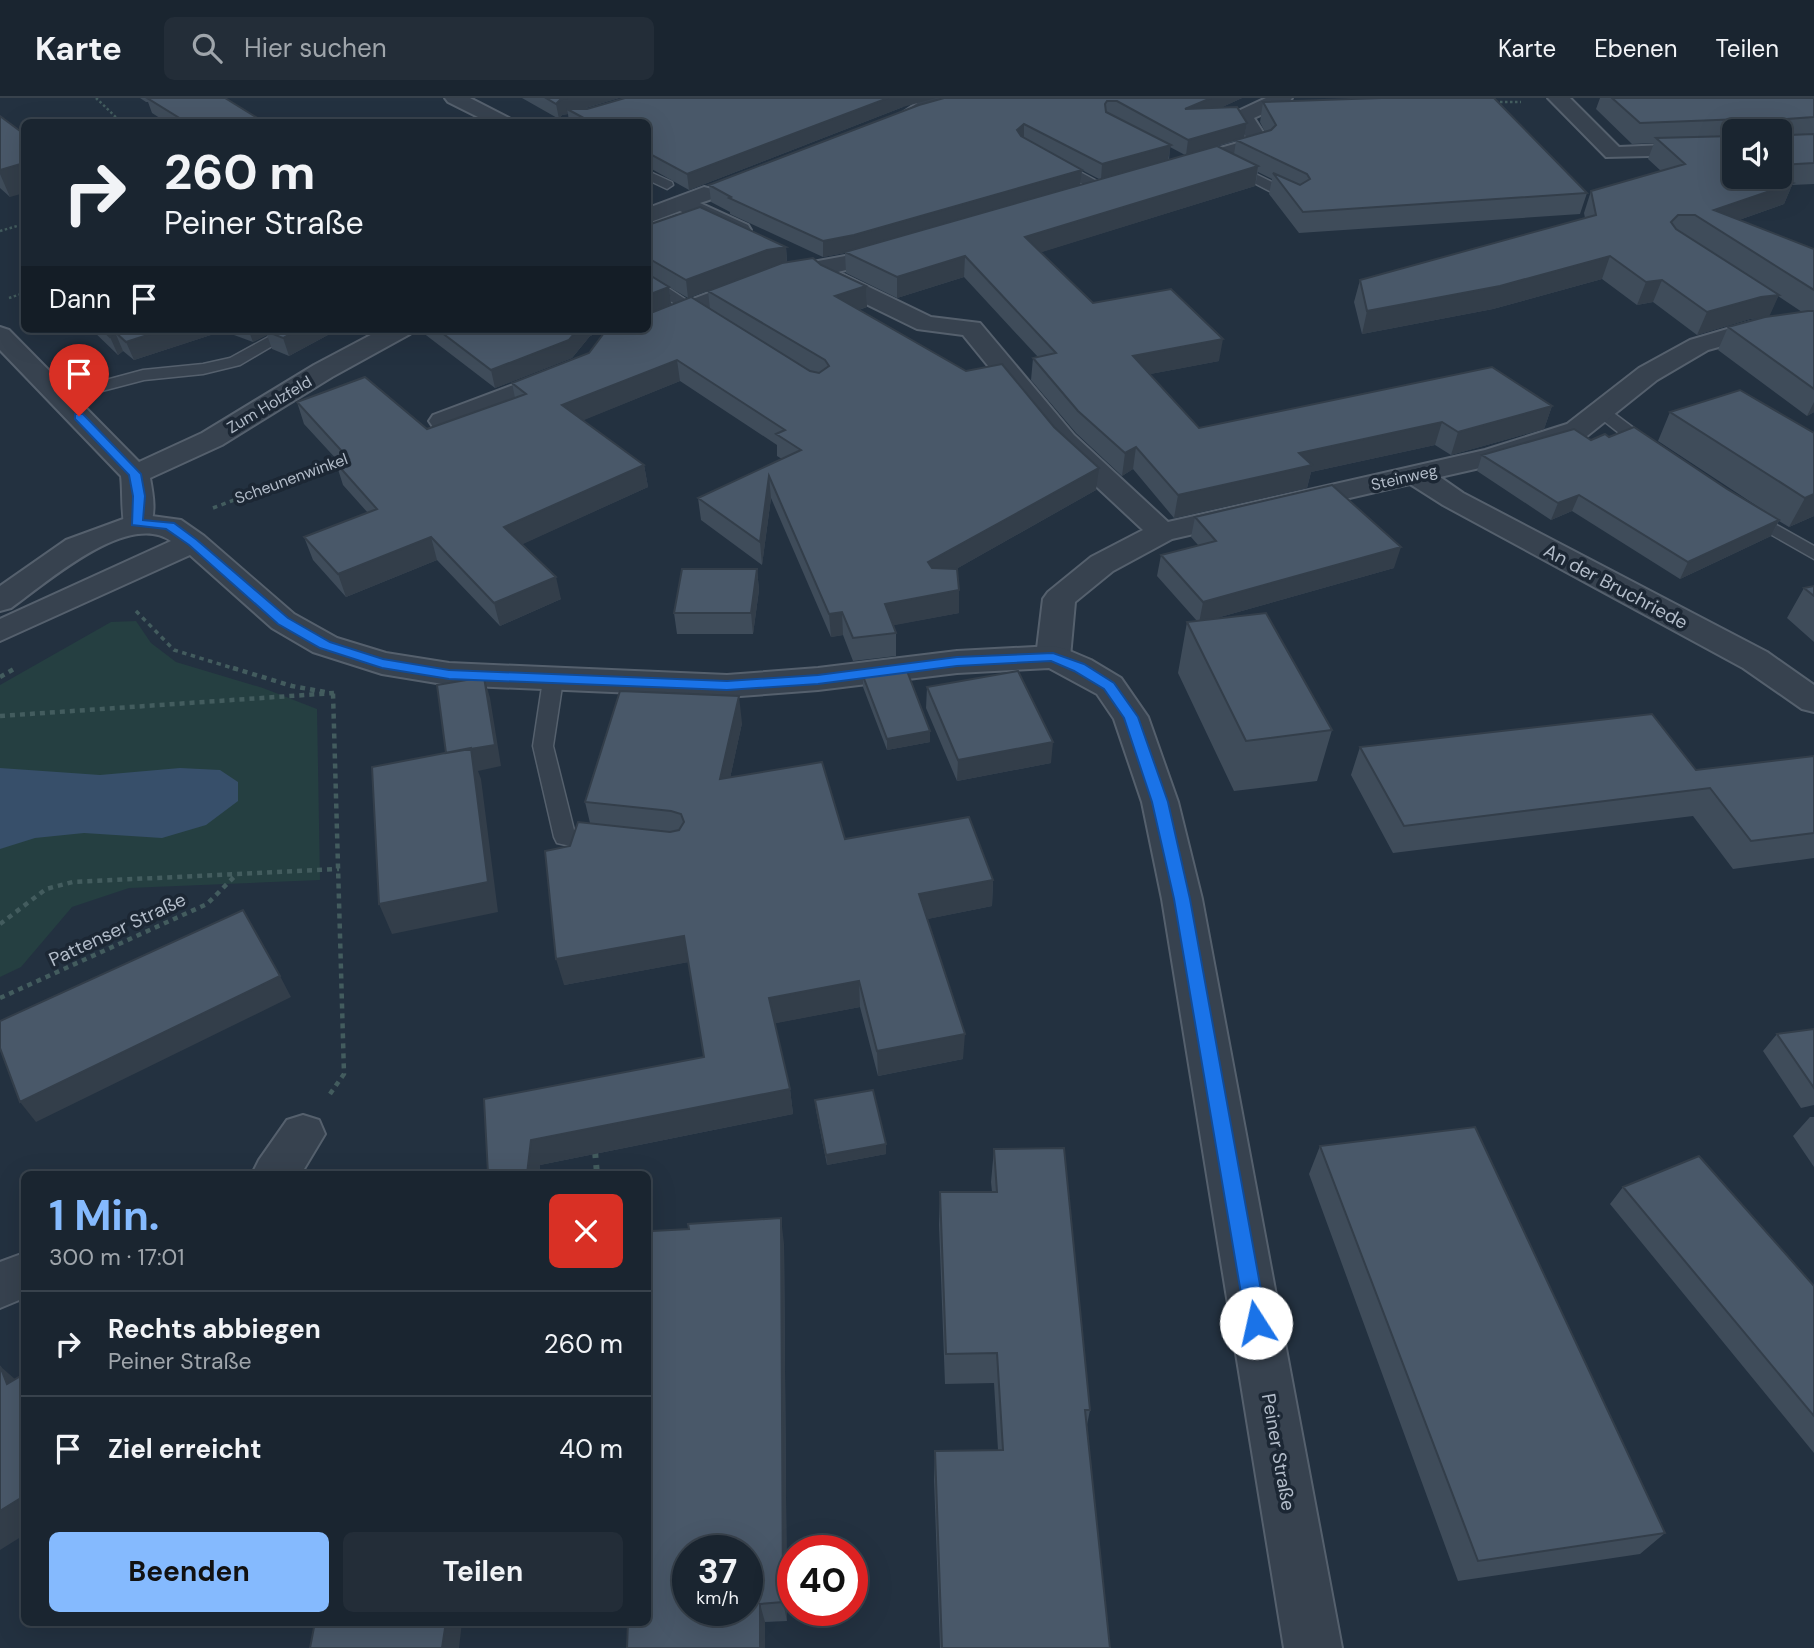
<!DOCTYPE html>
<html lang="de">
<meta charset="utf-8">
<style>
body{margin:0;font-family:"DM Sans",sans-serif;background:#232d38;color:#f1f3f6;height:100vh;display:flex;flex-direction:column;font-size:26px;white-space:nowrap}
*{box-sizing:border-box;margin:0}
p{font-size:23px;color:#9fa5ab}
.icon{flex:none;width:38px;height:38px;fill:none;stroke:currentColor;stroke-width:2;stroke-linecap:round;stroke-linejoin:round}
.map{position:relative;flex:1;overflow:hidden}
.drawer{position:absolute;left:21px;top:1073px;width:630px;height:455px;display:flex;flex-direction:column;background:#1a2530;border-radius:10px;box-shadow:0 7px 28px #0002,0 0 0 2px #38424c}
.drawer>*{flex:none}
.hud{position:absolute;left:21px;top:21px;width:630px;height:214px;border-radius:10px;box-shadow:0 7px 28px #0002,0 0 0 2px #38424c;background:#1a2530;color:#f1f3f6;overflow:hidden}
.buttons{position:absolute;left:1722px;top:21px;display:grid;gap:14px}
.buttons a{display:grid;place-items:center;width:70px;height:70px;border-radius:10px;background:#1a2530;box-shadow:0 7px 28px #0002,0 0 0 2px #38424c;font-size:35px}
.speed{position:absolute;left:672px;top:1437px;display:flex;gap:14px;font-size:35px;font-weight:700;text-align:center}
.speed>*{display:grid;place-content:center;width:91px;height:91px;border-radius:50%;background:#1a2530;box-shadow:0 7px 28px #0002,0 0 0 2px #38424c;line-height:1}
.speed small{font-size:18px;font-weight:400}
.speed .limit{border:10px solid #d22;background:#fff;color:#111}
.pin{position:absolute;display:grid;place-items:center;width:60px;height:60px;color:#fff;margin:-72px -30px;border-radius:50% 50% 50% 0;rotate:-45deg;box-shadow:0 0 7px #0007}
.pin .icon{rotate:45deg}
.me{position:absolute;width:77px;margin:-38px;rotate:350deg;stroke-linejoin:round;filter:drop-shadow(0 0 5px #0008)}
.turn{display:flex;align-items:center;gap:24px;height:147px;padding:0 28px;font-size:32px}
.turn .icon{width:91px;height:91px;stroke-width:2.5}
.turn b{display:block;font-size:49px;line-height:60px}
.then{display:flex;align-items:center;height:66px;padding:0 28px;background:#0003;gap:14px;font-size:26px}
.round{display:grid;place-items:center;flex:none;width:74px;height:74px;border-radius:10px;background:#232d38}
.overview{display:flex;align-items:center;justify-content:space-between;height:119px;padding:0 28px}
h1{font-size:42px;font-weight:700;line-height:52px;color:#85bafe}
.primary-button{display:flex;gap:14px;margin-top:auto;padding:14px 28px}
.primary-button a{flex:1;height:80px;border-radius:10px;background:#85bafe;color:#111;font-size:28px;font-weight:700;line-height:80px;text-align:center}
.primary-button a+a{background:#232d38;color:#f1f3f6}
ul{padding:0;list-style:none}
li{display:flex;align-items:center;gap:21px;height:105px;padding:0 28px;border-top:2px solid #38424c}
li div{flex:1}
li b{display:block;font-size:26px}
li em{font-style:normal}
header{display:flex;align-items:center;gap:42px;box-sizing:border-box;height:98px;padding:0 35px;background:#1a2530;border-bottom:2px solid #38424c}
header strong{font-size:33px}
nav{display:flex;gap:38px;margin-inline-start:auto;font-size:24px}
.search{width:490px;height:63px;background:#232d38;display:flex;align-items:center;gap:18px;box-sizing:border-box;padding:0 24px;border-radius:10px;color:#9fa5ab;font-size:26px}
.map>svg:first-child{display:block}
</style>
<header>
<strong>Karte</strong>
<div class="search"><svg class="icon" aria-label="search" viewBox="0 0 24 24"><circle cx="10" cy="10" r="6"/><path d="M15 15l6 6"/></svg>Hier suchen</div>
<nav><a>Karte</a><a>Ebenen</a><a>Teilen</a></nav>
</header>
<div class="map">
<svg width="1814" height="1550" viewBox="0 0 1814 1550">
<rect width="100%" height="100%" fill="#233140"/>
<path fill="#253f41" d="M136,523L151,545L176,564L263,590L317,611L320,782L129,790L72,809L21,869L0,879V587L111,524Z"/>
<path fill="#374f6a" d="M180,670L220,672L238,684V703L206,727L162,740L84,735L35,740L0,751V670L100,677Z"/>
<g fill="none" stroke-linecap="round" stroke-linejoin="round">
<g stroke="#55606d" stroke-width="3">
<path id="service" d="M1054,60L1108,89L1109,92L1103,96L1098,95L1050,67L1048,64Z
M1229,63L1301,98L1303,101L1296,105L1291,104L1225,70L1223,67Z
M648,73L672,84L673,87L667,91L648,82Z
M648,179L653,180L714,220L712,223H702L648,189Z
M283,231H301L240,267L203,276L144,282L60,304L52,299L54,296L143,272L203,266L230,260Z
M1601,308L1607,310L1655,346L1657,350L1655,354H1643L1595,316L1593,313Z
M1748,411L1814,448V461L1742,420L1739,416L1742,412Z
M553,575L560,577L563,582L553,648L574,732L612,737L615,743L612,749C596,753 573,749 557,745L554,739L533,648L543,582L546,577Z"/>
</g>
<g stroke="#55606d" stroke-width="4">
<path id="minor" d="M445,0H470L509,20L512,24H488L448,4Z
M925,0H949L918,20H904L901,16Z
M1266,0H1292L1289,4L1254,20L1270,45L1267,49L1188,74H1172L1169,69L1172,64L1248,42L1233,18L1236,14Z
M1548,0H1570L1619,49L1734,44V56L1606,59Z
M704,89L712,91L715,96L712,101L700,105L748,127L751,132L748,137H732L680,113L648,125V110Z
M897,145L905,147L909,152L905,157L838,174L931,219L980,225L1074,337L1168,424L1485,352L1567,326L1639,270L1690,242L1751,224L1797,217L1814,219V235L1797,233L1754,239L1708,252L1657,282L1587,338L1502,365L1440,379L1463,395L1767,554L1814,587V614L1802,611L1743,570L1443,407L1410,386L1172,441L1113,473L1075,504L1070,559L1065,567L1053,570L1041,567L1036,559L1043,501L1048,494L1091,459L1143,432L1054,349L963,237L917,231L823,185L814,178L783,183L657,232L648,235L638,231H648V218L769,172L856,156Z
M0,229L9,232L139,364L202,335L314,267L382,231H414L410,236L332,279L222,347L150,380C153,396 157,417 148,431L137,434L126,431C121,423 123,392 121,378L0,252Z
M561,269L570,271L574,277L570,283L453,329L443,331L433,329L429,323L433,317Z
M303,1017L319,1022L325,1036L301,1076H252L259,1062L287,1022Z
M24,1155V1200L0,1210V1164Z"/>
</g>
<g stroke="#55606d" stroke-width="4">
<path id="tertiary" d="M137,416L181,422L204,438L294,516L337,540L386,555L449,565L727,577L818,570L957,553L1053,548L1065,551L1091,562L1121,580L1148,619L1178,704L1202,801L1342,1550H1284L1162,801L1142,704L1114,621L1097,596L1049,570L957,575L818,592L727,599L449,587L382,576L313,554L272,530L190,457L0,543V521L171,443C128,412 46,485 11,510L0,513V488L66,442Z"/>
</g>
<path stroke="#435c5e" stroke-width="2.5" stroke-dasharray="2.5 2.5" stroke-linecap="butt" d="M96,0L121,24
M1495,4H1521
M0,133L24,126
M9,200L24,195"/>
<path stroke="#435c5e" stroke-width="3.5" stroke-dasharray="4.5 4.5" stroke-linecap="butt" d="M213,410L342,361
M136,513L174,552L239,572"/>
<path stroke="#435c5e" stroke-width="4.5" stroke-dasharray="5 5" stroke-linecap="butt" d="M233,570L292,588L325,594
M0,579L14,571
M0,618L334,595
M0,826L46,791L73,784L339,771
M0,900L207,806L237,776
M330,996L344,976L333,595"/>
<path stroke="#435c5e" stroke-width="6" stroke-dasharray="7 7" stroke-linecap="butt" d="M595,1053L597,1076"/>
<use href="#service" fill="#37424f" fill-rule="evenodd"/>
<use href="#minor" fill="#37424f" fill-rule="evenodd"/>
<use href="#tertiary" fill="#37424f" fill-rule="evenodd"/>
</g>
<path fill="#3f4c5a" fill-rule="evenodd" d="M140,0H225L264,24H166L152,15L148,4H146Z
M522,0H619L583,11L903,9L689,92L648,69V24H569L568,16L562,17L559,21Z
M944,0H1242L1220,10L1247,25L1244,40L1265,34L1260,24L1263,4L1587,95L1580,116L1299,135L1269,96L1272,81L1258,74L1255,88L1041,154L1093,205L1219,263L1150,276L1199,330L1552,308L1544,331L1451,357L1435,347L1311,374L1307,390L1174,420L1133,371L1122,378L1076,335L1031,282L1033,260L1038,259L964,179L897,200L846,175L845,155L823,159L730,116V114L711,104L709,87ZM1236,43L1234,56L1218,48L1233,44ZM1170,49L1185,57L1169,62ZM1082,72L1099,81L1080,87Z
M1600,0H1814V86L1792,87L1784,106L1739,122L1814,151V314L1807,318L1718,252L1728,229L1760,220L1750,221L1697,237L1653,204L1637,207L1602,181L1493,211L1362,236L1354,204L1360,182L1585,120L1584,115L1591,93L1661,73L1648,61L1654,45L1632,46L1596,11ZM1734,33H1780V79H1734ZM1778,198L1802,214L1769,218Z
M0,18L10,99L0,90Z
M648,127L786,149L787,164L821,167L866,188L867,209L859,212L1096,392L956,471L959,492V515L893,527L896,535V558L853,563L843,537L831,539L771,400L762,467L701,422L698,400L782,361L777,358V347L680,283L583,322L644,367L648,389L522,446L561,501L500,528L437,462L346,499L313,462L304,439L368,415L343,387L336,365L339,364L304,326L297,304L427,331L515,300L512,285L589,255L607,231L590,238L572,260L495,290L418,231H648ZM772,169L708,193L710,211L671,206L669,189L688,200Z
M91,231H339L289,258L272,251L267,237L253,244L223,233L134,262L123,253L118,257Z
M1670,314L1814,335V418L1789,429L1779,423L1771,438L1680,481L1572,413L1551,422L1477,373L1482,357L1609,339L1727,391L1766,414L1658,343Z
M1195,419L1394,470L1213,521L1332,632L1317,683L1234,693L1178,575L1187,524L1197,523L1157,478L1161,457L1198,447L1191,439Z
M757,471L759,492L753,536H677L674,515Z
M1814,488V544L1787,520L1804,490Z
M863,578L930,633V644L887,652L863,589Z
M927,589L1051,665L957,683L926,610Z
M742,625L730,680L845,741L993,782L992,808L927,821L963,961L878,978L860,909L775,925L790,991L793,1016L540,1067L539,1076H488L704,959L688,864L564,887L570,748L590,725L585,704Z
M1360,649L1696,672L1814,658V760L1733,771L1693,718L1393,755L1351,677Z
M1814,931V1007L1801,1010L1763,953L1777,936Z
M815,1002L886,1056L827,1067L816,1012Z
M1810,1019H1814V1069L1793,1038Z
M1320,1048L1665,1435L1640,1456L1458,1483L1309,1076Z
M994,1051L1090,1312L1087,1327L1110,1550H940L934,1381L935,1353L998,1352L994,1285L945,1286L939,1127L940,1094H992L991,1084Z
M1623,1089L1814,1188V1355L1610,1106Z
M784,1146L787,1523L765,1524V1550H627Z"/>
<path fill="#333e4a" d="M567,0H619L572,14L567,11L568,16L562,17L559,21L556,6L560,2Z
M888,0H936L903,9L689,92L687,76Z
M1211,0H1242L1183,27L1185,11Z
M1247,25L1244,40L1186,57L1188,42Z
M1024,26V42L1017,32Z
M1171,47L1168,62L1101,82L1102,66Z
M24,65V95L10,99L0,76V72Z
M1258,68L1255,88L1023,160L1025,139Z
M1082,72L1080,88L845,154V155L823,159V143Z
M1793,85L1784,106L1716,130L1714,112Z
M786,149L787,166L768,170L688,200L686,182L767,152Z
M965,158L964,179L897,200V179Z
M1610,158L1602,181L1493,211L1362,236L1367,213Z
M1662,182L1653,204L1637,207L1646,184Z
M866,188L867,209L836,219L835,198Z
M669,189L671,206L648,216V197Z
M1779,197L1769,219L1750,221L1697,237L1707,214L1761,199Z
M166,231H223V233L134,262L126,244Z
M248,231H278L265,233L267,237L253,244Z
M299,231H339L289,258L283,240Z
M578,231H607L590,238L572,260L495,290L491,272Z
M115,234L123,253L118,257L110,239Z
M1223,241L1219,263L1130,280L1133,258Z
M677,262L680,283L567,329L562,307Z
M1814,304V314L1807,318Z
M1552,308L1544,331L1451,357L1458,334Z
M1442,324L1435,347L1311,374L1307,390L1174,420L1178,397L1299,355Z
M1136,349L1133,371L1122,378L1125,355Z
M644,367L648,389L510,452L504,429Z
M1099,370L1096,392L928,487V464Z
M769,378L771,400L762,467L760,444Z
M1814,396V418L1789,429L1805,400Z
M1579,397L1572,413L1551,422L1558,405Z
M1779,422L1771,438L1680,481L1688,464Z
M431,439L437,462L346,499L338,476Z
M1401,449L1394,470L1199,525L1203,504Z
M757,471L759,492L753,536L751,515Z
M556,479L561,501L500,528L494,505Z
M959,492V515L885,529V506Z
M842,514L843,537L831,539L829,516Z
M484,579L490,600L501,668L478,673L481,681L498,814L392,836L379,806L453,678Z
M739,598L742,625L724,708L720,681Z
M930,633V644L887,652V641Z
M1053,644L1051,665L957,683L958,662Z
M993,782L992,808L918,823L919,796Z
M684,838L689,864L564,887L556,861Z
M280,878L291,899L36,1024L20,1004Z
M859,883L860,909L772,926L769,900Z
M965,936L963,961L878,978L877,953Z
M790,991L793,1016L540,1067L539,1076H527L531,1042Z
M886,1046V1056L827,1067L826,1057Z
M781,1120L784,1146L787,1523L783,1504Z
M0,1268L24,1289L7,1286Z
M24,1398V1437L0,1452V1413Z
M760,1506L765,1524V1550H760Z
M446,1524H462L459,1550H442Z"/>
<path fill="#495869" stroke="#333e4a" stroke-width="2" fill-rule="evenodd" d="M147,0H225L264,24H173L181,21Z
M546,0H567L560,2L556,6Z
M625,0H888L687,76L648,55V24H591L567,11H587Z
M944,0H1211L1185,11L1237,9L1247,25L1188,42L1117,3H1107L1105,6L1106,14L1171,47L1102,66L1024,26L1017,32L1021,38L1082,72L854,137L823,143L729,100L731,99L709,87L919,7Z
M1381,0H1494L1587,95L1303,114L1273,75L1300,87L1310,81L1307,76L1236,42L1271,32L1276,27L1263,4Z
M1612,0H1814V19L1787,21L1786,34L1789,37L1814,36V65L1780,67V33H1745V24L1742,21L1640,25Z
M0,18L24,36V65L0,72Z
M1734,38V79H1774L1793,85L1714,112L1814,151V192L1695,117H1678L1671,124L1676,131L1779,197L1761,199L1707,214L1662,182L1646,184L1610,158L1500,188L1367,213L1360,182L1596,117L1591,93L1685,66L1656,40Z
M1217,48L1258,68L1025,139L1093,205L1171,191L1223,241L1133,258L1199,330L1492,269L1552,308L1458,334L1442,324L1299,355L1312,367L1178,397L1136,349L1125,355L1078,313L1033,260L1056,255L965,158L897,179L845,154Z
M700,109L786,149L767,152L686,182L648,160V145L651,144L648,142V127Z
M813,160L821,167L866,188L835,198L966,273L1002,266L1054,329L1099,370L928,464L932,470L957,471L959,492L885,506L896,535L853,540L842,514L829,516L769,378L760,444L698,400L801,352L776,336L785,332L677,262L562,307L644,367L504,429L556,479L494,505L431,439L338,476L304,439L377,411L336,365L349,361L297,304L365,279L427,331L526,296L512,285L589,255L607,231H648V216L691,199L810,273L819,275L829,268L825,262L708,193L782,165Z
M648,176L669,189L648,197Z
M1808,213H1814V291L1728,229L1765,219Z
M102,231H166L126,244L115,234L110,239Z
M269,231H299L283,240L265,233Z
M437,231H578L569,242L491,272Z
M1740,292L1814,335V396L1805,400L1670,314Z
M1634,329L1727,391L1779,422L1688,464L1579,397L1558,405L1482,357L1574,331L1591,342L1605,336L1609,339Z
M1332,387L1401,449L1203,504L1161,457L1216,443L1195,419Z
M682,471H757L751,515H674Z
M1814,488V498L1804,490Z
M1266,515L1332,632L1246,643L1187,524Z
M907,573L930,633L887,641L863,578Z
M1018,573L1053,644L958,662L927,589Z
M484,579L495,647L446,655L437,587Z
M620,593L739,598L720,681L822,664L845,741L969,719L993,782L919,796L965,936L877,953L859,883L769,900L790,991L531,1042L527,1076H488L484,1001L704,959L684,838L556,861L545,753L570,748L578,724L670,734L679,732L684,724L681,716L671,713L585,704Z
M1652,616L1696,672L1814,658V735L1751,743L1710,690L1404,728L1360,649Z
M471,650L488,784L379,806L372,669Z
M243,812L280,878L20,1004L0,950V923Z
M1814,931V990L1777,936Z
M873,992L886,1046L826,1057L815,1002Z
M1475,1029L1665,1435L1478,1463L1320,1048Z
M1064,1050L1090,1312H1085L1110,1550H942L935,1353L1003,1352L997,1255L946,1256L940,1094H997L994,1051Z
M1699,1058L1814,1188V1318L1623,1089Z
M781,1120L783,1504L760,1506V1550H627L628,1524H648V1207L652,1133L689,1131L688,1126ZM688,1452H747V1512H688Z
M0,1268L7,1286L24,1276V1398L0,1413Z
M315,1524H446L442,1550H310Z"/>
<path fill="#1a73e8" stroke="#114b97" stroke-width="2" d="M75,316H83L141,376L145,398L143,422L174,425L197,442L288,520L330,544L383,561L449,572L727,583L818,577L957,559L1053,555L1084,566L1114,585L1138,619L1168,704L1190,801L1267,1225L1264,1232L1256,1235L1249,1232L1246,1225L1174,801L1152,704L1124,620L1104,591L1074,573L1051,563L957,568L818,586L727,592L449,581L382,570L320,550L278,526L189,447L166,431L132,427L133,398L129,377L75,321Z"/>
<g text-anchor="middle" stroke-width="7" stroke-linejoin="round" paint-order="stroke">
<g font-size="16" fill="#b3bdca" stroke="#1c2734">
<text transform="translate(269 306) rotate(-31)" y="6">Zum Holzfeld</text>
<text transform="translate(1404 379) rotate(-13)" y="6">Steinweg</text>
<text transform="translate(291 380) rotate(-20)" y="6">Scheunenwinkel</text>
</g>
<g font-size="19" fill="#b3bdca" stroke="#1c2734">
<text transform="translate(1616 488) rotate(28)" y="7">An der Bruchriede</text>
<text transform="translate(117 831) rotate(-25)" y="7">Pattenser Straße</text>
<text transform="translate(1279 1354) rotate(80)" y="7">Peiner Straße</text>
</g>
</g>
</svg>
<div class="buttons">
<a><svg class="icon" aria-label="sound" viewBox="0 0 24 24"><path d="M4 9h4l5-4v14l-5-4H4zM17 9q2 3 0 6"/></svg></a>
</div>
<div class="speed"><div>37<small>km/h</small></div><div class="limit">40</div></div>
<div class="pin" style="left:79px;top:318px;background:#d93025"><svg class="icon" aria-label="arrive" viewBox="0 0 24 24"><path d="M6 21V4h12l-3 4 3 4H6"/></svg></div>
<svg class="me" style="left:1256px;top:1225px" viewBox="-20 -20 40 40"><circle r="19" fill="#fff"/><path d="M0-13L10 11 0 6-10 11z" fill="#1a73e8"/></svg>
<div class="hud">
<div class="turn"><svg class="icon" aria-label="right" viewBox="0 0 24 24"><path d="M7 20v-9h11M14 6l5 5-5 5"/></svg><div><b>260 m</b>Peiner Straße</div></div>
<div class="then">Dann<svg class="icon" aria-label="arrive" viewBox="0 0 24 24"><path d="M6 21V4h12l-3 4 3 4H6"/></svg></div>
</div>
<section class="drawer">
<div class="overview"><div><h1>1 Min.</h1><p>300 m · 17:01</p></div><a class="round" style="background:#d93025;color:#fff"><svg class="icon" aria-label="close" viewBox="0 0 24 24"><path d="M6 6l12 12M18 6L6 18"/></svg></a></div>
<ul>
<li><svg class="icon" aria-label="right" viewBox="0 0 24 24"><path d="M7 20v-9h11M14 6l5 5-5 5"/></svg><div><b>Rechts abbiegen</b><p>Peiner Straße</p></div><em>260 m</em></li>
<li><svg class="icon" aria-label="arrive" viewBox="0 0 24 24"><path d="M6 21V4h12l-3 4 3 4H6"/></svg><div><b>Ziel erreicht</b></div><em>40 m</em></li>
</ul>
<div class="primary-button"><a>Beenden</a><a>Teilen</a></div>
</section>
</div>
